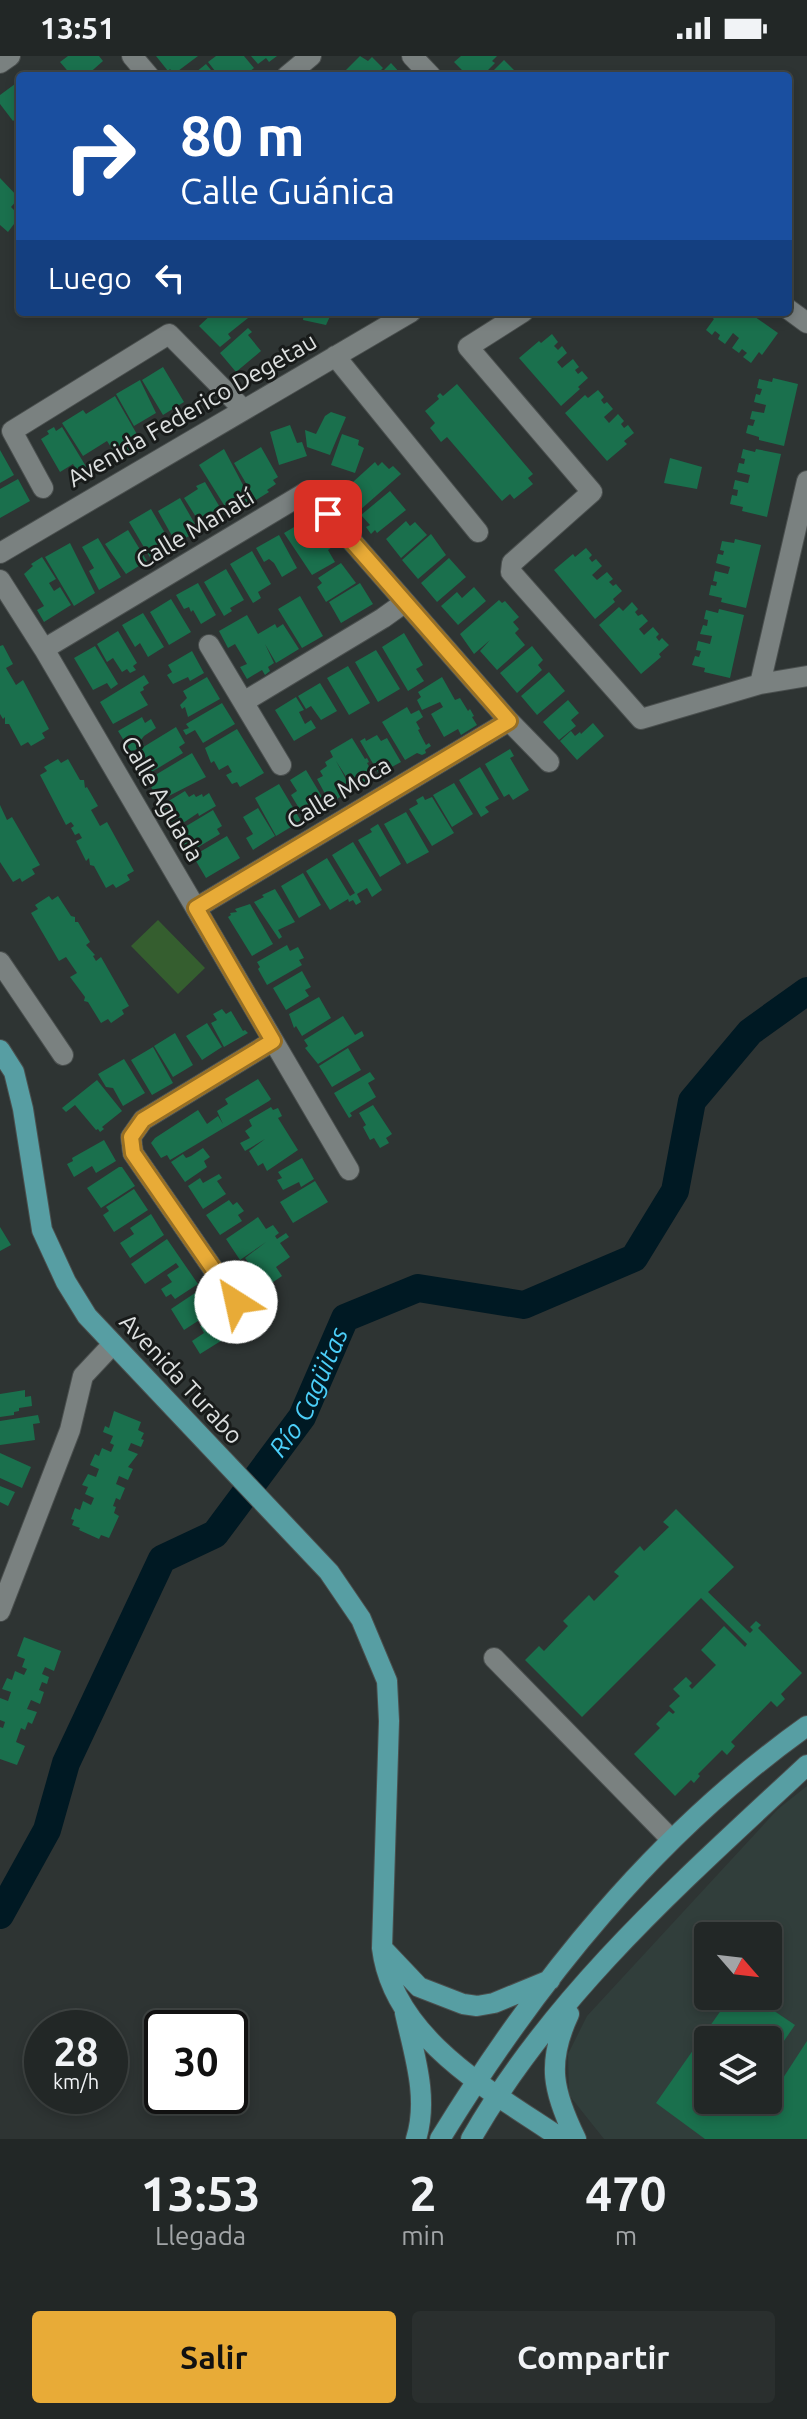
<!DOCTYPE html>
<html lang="es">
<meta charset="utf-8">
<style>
body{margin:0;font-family:Ubuntu,sans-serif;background:#2a2f2e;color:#f1f3f6;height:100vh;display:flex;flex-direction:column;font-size:30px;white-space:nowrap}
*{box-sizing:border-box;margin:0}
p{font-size:26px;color:#a2a5a7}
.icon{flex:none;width:44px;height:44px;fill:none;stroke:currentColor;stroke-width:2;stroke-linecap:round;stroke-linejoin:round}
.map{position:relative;height:2083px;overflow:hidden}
.drawer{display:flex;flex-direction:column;background:#222726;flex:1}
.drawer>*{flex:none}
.guide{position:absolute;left:16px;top:16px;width:776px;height:244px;border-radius:8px;box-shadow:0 4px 12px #0003,0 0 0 2px #3f4443;background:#1a4fa0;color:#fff;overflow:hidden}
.needle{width:52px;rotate:118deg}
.tools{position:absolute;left:694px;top:1866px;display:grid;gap:16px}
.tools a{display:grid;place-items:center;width:88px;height:88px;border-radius:8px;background:#222726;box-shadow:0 4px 12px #0003,0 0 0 2px #3f4443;font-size:40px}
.speed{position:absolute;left:24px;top:1954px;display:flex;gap:16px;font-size:40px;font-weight:700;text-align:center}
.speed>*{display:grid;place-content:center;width:104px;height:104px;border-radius:50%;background:#222726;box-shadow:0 4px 12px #0003,0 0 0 2px #3f4443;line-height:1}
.speed small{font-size:20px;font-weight:400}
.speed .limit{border:4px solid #111;border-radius:12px;background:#fff;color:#111}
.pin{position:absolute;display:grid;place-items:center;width:68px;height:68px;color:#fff;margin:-34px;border-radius:16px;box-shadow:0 4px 12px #0006}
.me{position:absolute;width:88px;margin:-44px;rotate:325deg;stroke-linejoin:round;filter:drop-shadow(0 0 6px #0008)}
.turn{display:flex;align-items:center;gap:28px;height:168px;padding:0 32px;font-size:36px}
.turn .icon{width:104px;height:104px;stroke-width:2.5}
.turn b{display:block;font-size:56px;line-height:68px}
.then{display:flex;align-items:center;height:76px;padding:0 32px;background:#0003;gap:16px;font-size:30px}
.eta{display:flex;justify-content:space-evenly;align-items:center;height:136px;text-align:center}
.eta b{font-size:48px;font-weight:700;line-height:56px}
.button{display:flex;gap:16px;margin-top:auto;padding:16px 32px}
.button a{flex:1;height:92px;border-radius:8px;background:#e8ab37;color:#111;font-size:32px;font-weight:700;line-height:92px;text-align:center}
.button a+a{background:#2a2f2e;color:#f1f3f6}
.status{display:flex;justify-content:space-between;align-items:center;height:56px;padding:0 40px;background:#222726;direction:ltr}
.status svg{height:22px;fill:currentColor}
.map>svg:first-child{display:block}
</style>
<div class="status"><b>13:51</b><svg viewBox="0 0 49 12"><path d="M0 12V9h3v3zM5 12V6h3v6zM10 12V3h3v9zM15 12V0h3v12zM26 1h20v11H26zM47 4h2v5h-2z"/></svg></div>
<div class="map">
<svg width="807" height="2083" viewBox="0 0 807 2083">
<rect width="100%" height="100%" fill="#2e3433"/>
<path fill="#313e3b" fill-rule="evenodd" d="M807,1730V2083H604L569,2039L568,1998L587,1960L778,1753ZM708,1880H768V1940H708ZM708,1984H768V2044H708Z"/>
<path fill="#355e2f" d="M158,864L205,912L178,938L131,890Z"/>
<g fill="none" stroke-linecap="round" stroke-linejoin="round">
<path stroke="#001923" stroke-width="28" id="s1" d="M0,1859L47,1774L66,1707L162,1503L215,1478L302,1361L345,1262L418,1232L524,1249L634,1202L675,1135L692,1045L750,976L807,935"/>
</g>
<path fill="#1a704d" d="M68,0H99L103,5L86,20H72L60,6Z
M156,0H198L174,18L170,13L168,15Z
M216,0H244L254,12L244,20H219L208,6Z
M251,0H277L269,6L266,2L258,8Z
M360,0L368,5L372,1L383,12L375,20H340Z
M461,0H497L492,5L495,7L482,20L480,17L477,20L468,14L465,17L454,6Z
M504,4L520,20H488Z
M391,7L401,18L400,20H378Z
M206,8L216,20H191Z
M15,28L20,35V64L18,61L13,65L0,48V39Z
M0,122L19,142L11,151L20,160L8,176L0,169Z
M214,256H243L248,262L228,278L231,282L220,291L199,270Z
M304,256H332L326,269L303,264Z
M713,256H748L778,277L762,299L759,296L751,307L743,301L747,297L742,293L739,297L732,292L739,282L733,277L725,288L718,283L720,279L715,275L712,279L706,274L714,263L710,260Z
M248,272L252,276L248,279L261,295L236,316L220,297Z
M552,278L558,286L554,290L558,294L562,290L567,297L557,306L562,312L573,303L579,311L575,314L578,318L582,315L588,322L578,331L580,333L561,350L519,302L539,285L541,287Z
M163,311L184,346L163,359L142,324Z
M773,322L798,328L784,390L759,384V381L746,377L748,369L753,370L755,364L750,363L752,355L764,357L766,349L754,346L756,338L760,339L762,333L757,332L759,323L772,326Z
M140,324L156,357L134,370L116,338Z
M457,328L533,418L528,422L533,428L514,443L510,438L502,445L447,381L441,386L430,372L435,367L425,355L439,343L437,340L440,337L443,340Z
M598,334L604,341L601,344L604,348L607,346L613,353L604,361L609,367L618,358L624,365L621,368L624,372L628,369L634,377L624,385L627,388L607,405L565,357L585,339L588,342Z
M115,340L142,387L118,402L107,385L83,400L62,367L83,354L86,358Z
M331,356L346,361L330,399L307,391L305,374L316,378L325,360Z
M290,369L297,387L302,386L307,400L279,409L270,376Z
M54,371L56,375L62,371L90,417L81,422L73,408L60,416L41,383L49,378L47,375Z
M342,378L359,384L358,389L364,392L355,417L331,409Z
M261,391L278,421L273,424L276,428L267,434L269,436L256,444L234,407Z
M224,393L251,444L229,457L199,409Z
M743,393L755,396L756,393L781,398L767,461L742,455L743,451L730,448L732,439L737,440L738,434L733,433L735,424L748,427L750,419L737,416L739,407L744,408L745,403L741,402Z
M0,394L14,419L0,427Z
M670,402L702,411L697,433L664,427Z
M375,406L378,410L382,406L389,413L393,410L401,418L360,454L343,435Z
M18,423L30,445L0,462V433Z
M205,426L225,460L203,472L184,442L198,433L196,430Z
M390,435L406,454L377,477L375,474L371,478L366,471L370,469L361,459Z
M180,442L199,475L176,487L158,455Z
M151,453L173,491L151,503L129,466Z
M306,464L317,484L325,480L332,491L328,494L335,506L312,519L284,477Z
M406,465L410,470L415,466L427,479L401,502L386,483Z
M128,474L147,505L126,518L105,488Z
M431,478L446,499L418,523L402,504Z
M279,479L297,512L282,521L274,507L269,503L264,506L256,492Z
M98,482L121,521L99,534L89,515L94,512L82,491Z
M735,483L761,489L746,552L721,546L722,542L709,539L711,529L716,530L717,526L713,525L715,515L728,518L730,511L716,507L718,498L723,499L724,495L720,494L722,485L734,487Z
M70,487L95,537L74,550L45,501Z
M586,492L592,499L589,502L592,506L596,503L602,510L592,519L597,524L607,516L613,523L609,526L613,530L616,528L622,535L613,543L615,546L595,563L554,514L573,498L575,501Z
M252,495L271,528L258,536L261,542L253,547L230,508Z
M42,501L56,523L49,527L54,535L60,531L71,549L44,566L37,554L44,550L24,518L33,510L31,508Z
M449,502L466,521L437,546L421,527Z
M341,507L356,527L326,546L317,531L322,527L318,522Z
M226,513L244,544L230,552L232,555L224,560L204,526Z
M198,527L216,559L201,568L193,554L191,556L189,551L184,553L176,539Z
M360,527L373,548L341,567L329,546Z
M474,531L486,545L458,569L441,550L457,536L462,542Z
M300,540L323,580L302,592L278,553Z
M171,543L191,576L169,589L150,556Z
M499,544L502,547L505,545L519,561L513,566L519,573L515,577L525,589L497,614L480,595L490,584L474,598L460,578Z
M632,546L638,553L635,556L638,560L642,558L648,565L639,573L644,579L653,571L659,578L656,581L659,585L662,582L669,589L659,598L661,601L641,618L599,569L619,551L623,555Z
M719,553L744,559L730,622L704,616L705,612L692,609L695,600L699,601L701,595L696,594L698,585L710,588L712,580L700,578L703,569L707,570L708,564L704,563L706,554L718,557Z
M143,557L164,591L148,601L140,587L135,591L122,569Z
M247,559L258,578L275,568L277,572L283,568L299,593L276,607L265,588L274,607L268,611L270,615L265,619L262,614L247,623L240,611L247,608L235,588L228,592L219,575Z
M118,575L137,607L133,610L136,614L130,617L127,613L122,616L113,602L107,606L97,588Z
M404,577L423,609L416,613L424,625L408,635L382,591Z
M3,589L13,608L6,612L16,629L23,624L49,673L42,677L45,682L31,690L28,686L21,690L9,668H5V661L3,663L0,658V590Z
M95,590L118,628L111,633L107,627L93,634L74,602Z
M532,590L543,604L538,609L542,614L517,637L500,617Z
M376,594L400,633L378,646L355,606Z
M192,595L204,617L190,625L188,621L173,628L167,619L172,616L168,609Z
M348,610L370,647L349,659L327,622Z
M549,616L565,635L537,659L521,640Z
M144,619L149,627L143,631L144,634L140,636L148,649L113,668L100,646Z
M207,621L220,643L188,661L185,651L182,653L180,649L187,642L183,635Z
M442,621L455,644L460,642L468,655L470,653L474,660L472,661L477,669L461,679L458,673L444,681L431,658L443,651L440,646L422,654L417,644L421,641L418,636Z
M320,627L337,655L321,664L311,650L306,653L298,640Z
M296,641L304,654L299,656L305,668L311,664L316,672L294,685L275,654Z
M568,644L579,657L571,664L576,670L559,684L543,666Z
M222,647L235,668L203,687L195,674L186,679L183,674L189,672L186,668Z
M407,651L411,658L419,654L423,661L416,666L420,673L418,674L426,689L429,687L431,690L425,694L426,697L422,699L417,697L405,704L382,666Z
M142,661L145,667L151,663L156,672L144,680L141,684L144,689L131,696L118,675Z
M593,667L604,680L577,704L560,685L571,675L575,680L580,676L581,678Z
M176,671L185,687L179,691L183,697L145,720L132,698Z
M237,673L264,717L240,731L237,726L232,728L226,719L232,716L228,709L219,714L214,705L211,707L205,692Z
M377,679L381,685L387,682L401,706L379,718L360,685L365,682L366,685Z
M352,682L365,703L367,702L369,706L367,707L375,721L354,733L336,705L352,734L330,747L317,723L323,720L320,715L327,710L325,706L333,701L330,695Z
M510,693L514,700L510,702L529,734L513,744L509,738L504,741L485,708Z
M192,697L206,721L159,745L147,724Z
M58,703L61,707L68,703L80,724H84L85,732L87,731L98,750L91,754L100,770L107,766L134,815L127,819L130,824L116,832L113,828L106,832L94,810L90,809L89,802L86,805L76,785L82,782L79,777L75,779L71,772L74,770L71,766L66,769L40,719L47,715L44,711Z
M480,711L499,743L485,751L489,756L481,761L459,724Z
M306,714L327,749L305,762L291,739L297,735L290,724Z
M454,727L473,758L452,771L433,739Z
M279,728L301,765L276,780L255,742Z
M185,735L189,741L194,738L196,741L202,738L203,741L209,737L216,750L199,760L198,757L174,773L162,749Z
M423,740L425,744L432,741L454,777L432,790L409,753L418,748L416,744Z
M0,749L7,764L12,761L40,809L32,813L35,818L22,826L20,822L13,826L0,806Z
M258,752L275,780L253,794L246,782L253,778L243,761Z
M213,754L222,770L217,773L220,778L190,796L179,782L181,781L178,775Z
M406,756L429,796L407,808L384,768Z
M378,768L401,808L380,821L358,784L372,776L370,773Z
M227,780L240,802L206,822L193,800Z
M353,786L382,834L372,841L367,832L357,838L361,846L356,849L353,844L349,846L348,843L330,854L306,815L327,802L350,840L355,837L332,799Z
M303,817L321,849L299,862L281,830Z
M275,833L295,866L278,874L282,881L279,883L254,846L264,841L262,839Z
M49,840L52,844L58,840L71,860L75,861V866H78L90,886L86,889L95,899L93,900L96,905L101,901L129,950L122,954L124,958L111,967L108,963L101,967L88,946L84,945L85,941L70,921L77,917L66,901L59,905L31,857L38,853L35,849Z
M250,848L273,888L252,900L228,861L231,859L230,857L237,856L235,853Z
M287,889L290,895L298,891L304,902L299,904L302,909L267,929L258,913L260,911L257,906Z
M302,915L311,931L305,934L309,940L286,954L273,932Z
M319,941L331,962L302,980L296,970L294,972L289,958Z
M222,953L226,958L231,955L243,975L245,974L248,977L224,991L211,967L217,964L213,958Z
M343,960L355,979L362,975L364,980L318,1008L305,992L308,990L304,984Z
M207,967L222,991L202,1004L186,980Z
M175,977L193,1009L173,1021L154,990Z
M153,991L173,1027L152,1039L131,1004Z
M348,992L361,1014L332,1031L319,1010Z
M124,1003L145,1037L123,1050L113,1032L106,1031L98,1018Z
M370,1016L375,1023L368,1027L376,1041L350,1057L352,1060L349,1062L334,1037Z
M258,1023L271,1043L269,1045L170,1104L167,1099L161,1102L151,1087L155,1082L198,1054L207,1068L218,1060L223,1068L217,1055L228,1048L225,1043Z
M97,1024L122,1055L102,1071L104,1073L100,1076L98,1073L96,1074L75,1049L66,1056L62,1052Z
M373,1049L392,1078L386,1082L389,1087L380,1092L374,1082L370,1084L363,1071L366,1069L359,1057Z
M271,1051L273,1054L278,1052L282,1060L278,1062L298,1094L267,1115L263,1107L258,1110L249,1095L265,1083L245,1095L240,1087L250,1082L245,1075L252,1070L249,1064Z
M104,1084L116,1105L96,1117L92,1110L74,1121L67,1108L73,1105L72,1102Z
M203,1092L210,1101L204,1105L207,1111L185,1126L171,1106L183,1098L186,1102L191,1100Z
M302,1102L314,1123L301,1131L299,1126L283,1134L277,1124L282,1122L278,1116Z
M119,1111H122L135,1130L101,1152L87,1132Z
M219,1118L222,1122L217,1125L226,1138L203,1153L188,1130L200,1122L203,1127Z
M315,1125L328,1146L293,1167L280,1146Z
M134,1133L148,1154L114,1176L103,1159L109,1155L106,1151Z
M229,1144L233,1149L237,1146L244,1155L238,1159L242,1165L220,1179L206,1159Z
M151,1158L164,1179L130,1202L120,1187L134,1178L130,1172Z
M258,1161L266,1173L273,1169L279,1177L275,1180L277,1183L286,1177L289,1181L280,1187L290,1201L276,1211L282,1220L266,1231L245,1202L266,1186L240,1204L226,1183Z
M0,1171L11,1189L0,1195Z
M167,1183L198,1228L175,1243L171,1238L166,1241L161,1233L172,1226L167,1219L179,1211L176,1207L145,1228L131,1208Z
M201,1233L215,1254L184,1274L171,1253Z
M220,1257L226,1269L229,1268L233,1274L232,1278L200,1298L192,1285L204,1277L200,1270Z
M25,1334V1341L31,1340L32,1350L19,1352V1355L14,1356V1359L0,1361V1338Z
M114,1355L141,1366L138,1374L144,1377L141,1383L144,1384L141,1391L131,1387L128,1394L138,1398L128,1411L133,1413L128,1424L119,1420L116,1428L125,1432L120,1444L116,1442L113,1450L116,1451L114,1457L119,1460L109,1482L101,1479L99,1483L79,1474L80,1472L72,1469L74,1464L71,1463L75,1452L80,1454L83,1445L91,1449L94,1442L85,1438L88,1431L82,1429L88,1418L96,1421L99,1413L90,1409L95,1398L99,1400L102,1392L111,1396L114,1389L110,1387L113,1380L103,1376L105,1370L109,1372Z
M38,1359L40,1367L33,1368L35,1384L0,1389V1365Z
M0,1397L31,1411L22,1432L0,1422Z
M0,1430L15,1436L8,1450L0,1446Z
M676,1453L734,1511L708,1536L750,1577L753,1574L750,1571L756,1565L761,1569L758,1572L802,1617L781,1638L785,1643L777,1651L771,1645L731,1686L735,1690L727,1699L722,1694L698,1718L700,1720L694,1727L691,1724L675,1740L634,1698L660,1672L656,1668L669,1655L673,1658L675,1656L669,1650L680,1640L673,1633L686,1621L692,1627L689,1630L692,1633L716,1609L701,1594L724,1570L745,1591L747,1588L701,1542L582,1661L525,1604L539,1590L544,1595L568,1570L563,1565L589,1539L594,1545L619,1520L614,1516L640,1490L644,1495L669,1471L663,1466Z
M24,1581L61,1595L54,1615L45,1611L42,1618L49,1621L47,1628L42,1626L39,1634L44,1636L40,1648L31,1644L27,1653L37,1656L32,1668L28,1666L25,1674L21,1672L16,1686L25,1690L17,1709L0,1703V1671L3,1672L5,1666L0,1664V1642L8,1645L11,1636L2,1633L7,1622L12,1624L15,1615L24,1619L27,1613L22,1611L25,1603L17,1600Z
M731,1940H752L795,1969L768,2008V1984H708V2044H768V2011L783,2022L807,1985V2083H705L656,2047Z"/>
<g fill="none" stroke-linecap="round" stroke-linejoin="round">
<g stroke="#4a4f4e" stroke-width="22">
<path id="minor" d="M132,0L149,20
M412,0L431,20
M0,7L10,0
M287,20L311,0
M788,253L807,267
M523,256L468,291L592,436L512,507L511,516L641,663L760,628L807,425
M335,300L478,476
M43,432L12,375L169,278L243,353
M0,497L411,256
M0,524L44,593L349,1114
M209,589L281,709
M44,593L308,435L509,665L549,706
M760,628L807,620
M245,645L383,562L404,547
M196,852L509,665
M0,906L63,999
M236,1246L133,1097L131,1081L143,1064L273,985
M0,1555L70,1374L83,1320L113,1288
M494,1602L671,1783"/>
</g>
<g stroke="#4a4f4e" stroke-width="22">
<path id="major" d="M0,994L14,1016L23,1053L42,1174L66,1226L87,1260L329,1516L361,1563L387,1625L389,1665L382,1892C393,1983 493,2036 562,2083
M382,1892L419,1931L463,1948L477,1950L494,1947L550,1924
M405,1957C414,1998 429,2042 416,2083
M569,1958C546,2007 553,2036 576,2083
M440,2083C537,1925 655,1778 807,1670
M471,2083C554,1937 685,1823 807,1709"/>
</g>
<use href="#minor" stroke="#7a8180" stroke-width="20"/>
<use href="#major" stroke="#579ea3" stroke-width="20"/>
</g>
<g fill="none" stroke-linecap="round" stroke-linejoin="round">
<g stroke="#976f24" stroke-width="20">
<path id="route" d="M236,1246L133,1097L131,1081L143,1064L273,985L196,852L509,665L328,458"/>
</g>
<use href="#route" stroke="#e8ab37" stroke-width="14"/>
</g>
<g text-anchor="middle" stroke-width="6" stroke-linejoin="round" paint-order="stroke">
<g font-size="24" fill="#dde0e0" stroke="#181b1a">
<text transform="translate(192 354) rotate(-30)" y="8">Avenida Federico Degetau</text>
<text transform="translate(195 473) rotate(-31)" y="8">Calle Manatí</text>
<text transform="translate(339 737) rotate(-31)" y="8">Calle Moca</text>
<text transform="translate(162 743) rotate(60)" y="8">Calle Aguada</text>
<text transform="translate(181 1323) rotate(47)" y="8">Avenida Turabo</text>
</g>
<g font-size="26" font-style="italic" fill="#4bcff9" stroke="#181b1a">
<text dy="9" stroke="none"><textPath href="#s1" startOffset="622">Río Cagüitas</textPath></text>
</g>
</g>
</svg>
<div class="tools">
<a><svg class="needle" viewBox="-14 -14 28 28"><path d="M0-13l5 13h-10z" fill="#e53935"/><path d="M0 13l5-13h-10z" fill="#a2a5a7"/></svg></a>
<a><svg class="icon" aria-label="layers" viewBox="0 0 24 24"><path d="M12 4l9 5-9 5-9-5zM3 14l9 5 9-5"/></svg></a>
</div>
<div class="speed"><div>28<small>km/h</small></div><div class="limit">30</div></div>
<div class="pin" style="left:328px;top:458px;background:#d93025"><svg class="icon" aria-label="arrive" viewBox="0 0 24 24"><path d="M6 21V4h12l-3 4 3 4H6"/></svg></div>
<svg class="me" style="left:236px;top:1246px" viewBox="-20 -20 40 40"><circle r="19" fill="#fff"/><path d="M0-13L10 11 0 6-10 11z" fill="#e8ab37"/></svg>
<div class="guide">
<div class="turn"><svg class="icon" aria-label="right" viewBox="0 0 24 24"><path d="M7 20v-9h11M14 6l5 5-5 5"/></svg><div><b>80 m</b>Calle Guánica</div></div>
<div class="then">Luego<svg class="icon" aria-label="left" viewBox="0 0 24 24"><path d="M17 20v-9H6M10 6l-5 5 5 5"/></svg></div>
</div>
</div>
<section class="drawer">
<div class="eta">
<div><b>13:53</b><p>Llegada</p></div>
<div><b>2</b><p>min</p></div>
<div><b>470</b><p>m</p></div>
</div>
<div class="button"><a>Salir</a><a>Compartir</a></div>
</section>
